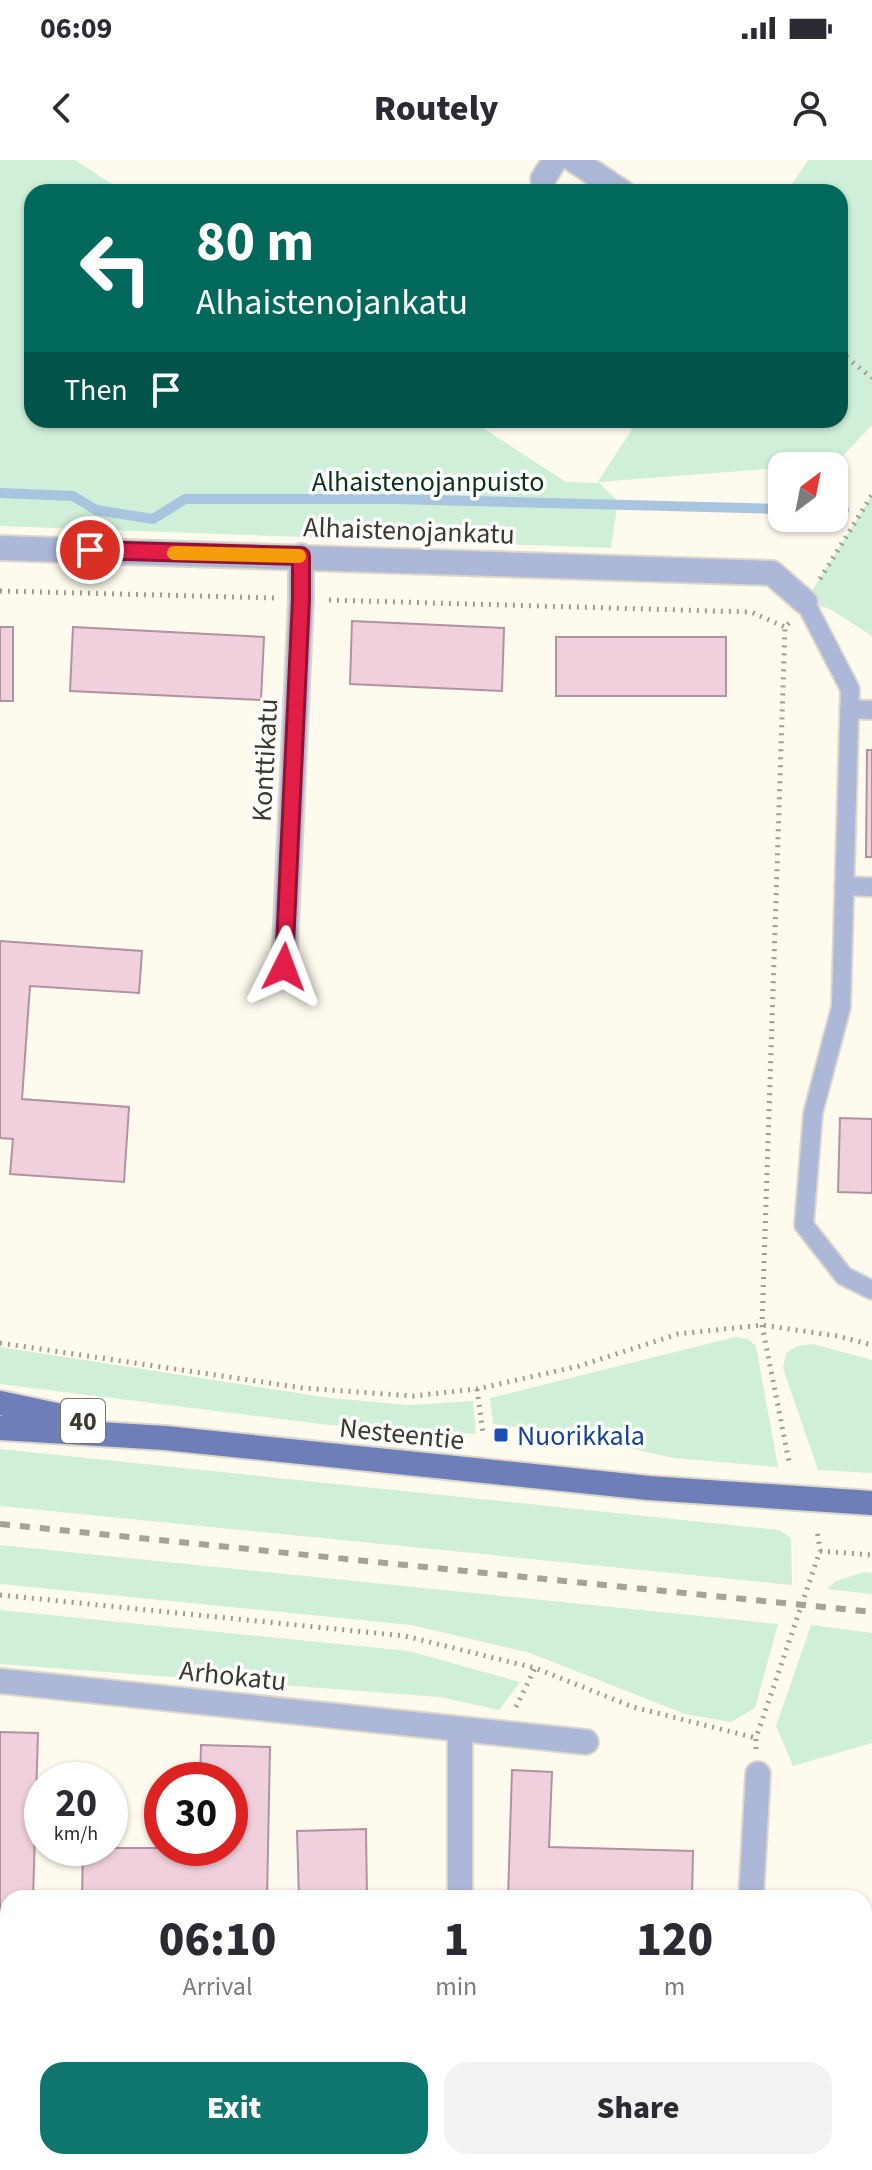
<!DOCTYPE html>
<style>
body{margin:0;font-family:"Source Sans 3",sans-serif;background:#f2f2f3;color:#2b2b33;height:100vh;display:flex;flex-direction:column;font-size:30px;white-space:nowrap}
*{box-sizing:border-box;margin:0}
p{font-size:26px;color:#7c7c81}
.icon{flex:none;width:44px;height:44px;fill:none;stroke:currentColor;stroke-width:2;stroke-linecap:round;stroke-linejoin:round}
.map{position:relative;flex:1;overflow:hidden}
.sheet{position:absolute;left:0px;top:1730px;width:872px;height:280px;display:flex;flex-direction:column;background:#fff;border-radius:24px 24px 0 0;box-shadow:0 2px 6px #0004}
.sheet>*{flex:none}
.top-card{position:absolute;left:24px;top:24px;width:824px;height:244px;border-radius:24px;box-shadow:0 2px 6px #0004;background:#00695c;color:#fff;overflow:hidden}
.needle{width:52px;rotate:32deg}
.fabs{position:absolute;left:768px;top:292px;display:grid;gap:16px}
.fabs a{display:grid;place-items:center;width:80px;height:80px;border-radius:16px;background:#fff;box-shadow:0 2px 6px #0004;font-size:40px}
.speed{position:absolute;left:24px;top:1602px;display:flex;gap:16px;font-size:40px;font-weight:700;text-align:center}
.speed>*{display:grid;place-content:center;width:104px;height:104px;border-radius:50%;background:#fff;box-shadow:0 2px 6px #0004;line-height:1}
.speed small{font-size:20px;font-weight:400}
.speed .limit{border:12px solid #d22;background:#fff;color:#111}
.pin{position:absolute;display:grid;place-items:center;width:68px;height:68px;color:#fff;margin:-34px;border:4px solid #fff;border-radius:50%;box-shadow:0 2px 8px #0007}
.me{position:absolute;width:88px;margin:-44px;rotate:3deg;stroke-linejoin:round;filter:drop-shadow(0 0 6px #0008)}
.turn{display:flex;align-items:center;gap:28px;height:168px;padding:0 40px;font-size:36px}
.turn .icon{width:104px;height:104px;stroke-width:2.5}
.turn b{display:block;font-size:56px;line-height:68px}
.then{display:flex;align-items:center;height:76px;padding:0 40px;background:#0003;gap:16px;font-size:30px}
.eta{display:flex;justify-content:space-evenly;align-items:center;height:136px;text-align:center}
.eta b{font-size:48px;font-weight:800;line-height:56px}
.cta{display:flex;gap:16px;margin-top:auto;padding:16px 40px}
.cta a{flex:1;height:92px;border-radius:24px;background:#0f766e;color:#fff;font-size:32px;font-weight:800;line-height:92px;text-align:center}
.cta a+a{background:#f2f2f3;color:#2b2b33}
.status{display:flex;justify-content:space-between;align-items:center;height:56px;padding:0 40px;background:#fff;direction:ltr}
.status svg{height:22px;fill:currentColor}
header{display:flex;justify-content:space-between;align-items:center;height:104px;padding:0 40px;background:#fff;font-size:36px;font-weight:800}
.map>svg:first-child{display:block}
</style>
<div class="status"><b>06:09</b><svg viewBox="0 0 49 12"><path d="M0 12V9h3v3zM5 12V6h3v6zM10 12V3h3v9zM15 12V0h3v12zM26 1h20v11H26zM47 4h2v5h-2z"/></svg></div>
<header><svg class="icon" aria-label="back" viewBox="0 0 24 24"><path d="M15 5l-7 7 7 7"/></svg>Routely<svg class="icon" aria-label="person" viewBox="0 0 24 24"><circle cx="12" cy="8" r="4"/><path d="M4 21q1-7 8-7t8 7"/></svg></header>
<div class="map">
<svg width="872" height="2010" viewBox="0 0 872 2010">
<rect width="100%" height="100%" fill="#fffaee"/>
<path fill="#d0efd8" d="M0,0H75L124,32H32V260H471L566,322L597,323L638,260H840V32H787L808,0H872V265L835,304L782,306V308L598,322L618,341L611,388L0,366Z
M872,335V476L830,449L805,442Z
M735,1177L748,1179L756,1186L778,1307L673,1298L573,1275L493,1264L490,1238Z
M813,1184L872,1200V1313L818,1310L783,1208L786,1193L797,1186Z
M0,1187L330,1238L409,1245L473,1241L476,1274L329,1265L0,1224Z
M0,1289L779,1370L791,1378L792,1425L0,1346Z
M0,1385L778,1464L755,1548L731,1562L685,1554L530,1493L411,1465L0,1424Z
M864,1412L872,1413V1434L827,1429L836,1421Z
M0,1450L409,1491L520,1522L499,1550L440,1537L0,1504Z
M811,1465L872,1473V1583L793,1606L776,1566Z"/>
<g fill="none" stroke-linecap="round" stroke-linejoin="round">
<path stroke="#a9c4df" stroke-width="10" d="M0,333L73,336L96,350L153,359L185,339H394L782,349
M834,350H844"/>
</g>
<path fill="#f1d0de" stroke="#b192a0" stroke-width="2" d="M352,461L504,468L502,531L350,524Z
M0,467H13V541H0Z
M73,467L264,477L261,540L70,531Z
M556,477H726V536H556Z
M867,590H872V697H866Z
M0,781L142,791L139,833L30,826L22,939L129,947L124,1022L10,1014L13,979L0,978Z
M840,958L872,959V1033L838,1032Z
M0,1572L38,1573L33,1738H8V1920H0Z
M201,1585L270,1587L267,1738H82L83,1688H230V1620H200Z
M512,1610L552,1612L549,1687L693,1691L692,1738H508Z
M366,1669L367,1738H299L297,1671Z"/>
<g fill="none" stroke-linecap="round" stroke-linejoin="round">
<g stroke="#dcd7cb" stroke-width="22">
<path id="service" d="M805,442L850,529L841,847L813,953L804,1065L844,1116L872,1130
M849,549L872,550
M844,726L872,727"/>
</g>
<g stroke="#dcd7cb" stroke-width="28">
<path id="minor" d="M574,0L622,32
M543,19L555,0
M0,388L772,413L805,442
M284,807L301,439V396
M0,1521L586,1582
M460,1569V1738
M751,1738L758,1614
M864,1991H872
M0,1999H8
M462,2002L463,2010
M130,2010V2002"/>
</g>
<g stroke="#dcd7cb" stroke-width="28">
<path id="primary" d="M0,1243L89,1262
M0,1268L165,1278L649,1328L872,1343"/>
</g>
<path stroke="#a19c90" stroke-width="5" stroke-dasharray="2 6" stroke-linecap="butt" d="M840,192L872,218
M820,419L872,335
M0,431L275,438
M329,440L751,452L785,467
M789,463L785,467L762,1165L789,1302
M0,1183L303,1228L413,1236L477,1229L579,1206L678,1174L762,1165L837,1176L872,1185
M477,1229L483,1273
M820,1391L872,1395
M0,1435L405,1476L535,1508L633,1547L756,1578
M516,1547L535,1508
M756,1589V1578L820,1391L817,1369
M864,1955H872
M786,2010L788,2002"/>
<use href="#service" stroke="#adb8d9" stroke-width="18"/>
<use href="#minor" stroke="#adb8d9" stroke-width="24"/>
<use href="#primary" stroke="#6e7eb9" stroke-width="24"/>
<path stroke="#a6a296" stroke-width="6" stroke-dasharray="10 10" stroke-linecap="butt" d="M0,1364L872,1452"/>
</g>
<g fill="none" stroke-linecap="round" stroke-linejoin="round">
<g stroke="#92132f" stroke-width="20">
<path id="route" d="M90,390L301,396V439L284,807"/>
</g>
<use href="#route" stroke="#e11d48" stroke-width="14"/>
<path stroke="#f59e0b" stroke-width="14" d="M174,393L299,396"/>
</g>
<rect fill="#1a4fb4" stroke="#fff" stroke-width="3" x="493" y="1267" width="16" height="16" rx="4"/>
<g text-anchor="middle" stroke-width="7" stroke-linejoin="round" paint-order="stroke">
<rect fill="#fff" stroke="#77746c" stroke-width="2" x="61" y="1239" width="44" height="44" rx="6"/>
<g font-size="26" font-weight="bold" fill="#3d392d">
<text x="83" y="1270">40</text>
</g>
<g font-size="28" fill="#0b331a" stroke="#fff">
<text x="428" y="331">Alhaistenojanpuisto</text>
</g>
<g font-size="28" fill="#3d392d" stroke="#fff">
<text transform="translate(409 370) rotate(2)" y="10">Alhaistenojankatu</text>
<text transform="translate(264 600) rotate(-87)" y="10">Konttikatu</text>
<text transform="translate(402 1273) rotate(6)" y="10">Nesteentie</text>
<text transform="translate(233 1515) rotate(6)" y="10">Arhokatu</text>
</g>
<g font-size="28" fill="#164399" stroke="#fff" text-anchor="start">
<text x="517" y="1285">Nuorikkala</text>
</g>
</g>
</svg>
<div class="fabs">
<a><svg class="needle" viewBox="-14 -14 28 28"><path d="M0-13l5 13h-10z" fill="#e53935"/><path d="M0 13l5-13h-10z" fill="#7c7c81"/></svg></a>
</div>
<div class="speed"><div>20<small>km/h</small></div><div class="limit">30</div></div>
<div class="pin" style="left:90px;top:390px;background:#d93025"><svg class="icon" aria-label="arrive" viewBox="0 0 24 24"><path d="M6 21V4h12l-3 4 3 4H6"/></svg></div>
<svg class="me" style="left:284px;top:807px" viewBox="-20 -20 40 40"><path d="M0-17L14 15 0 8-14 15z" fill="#e11d48" stroke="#fff" stroke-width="4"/></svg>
<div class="top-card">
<div class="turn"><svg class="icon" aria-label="left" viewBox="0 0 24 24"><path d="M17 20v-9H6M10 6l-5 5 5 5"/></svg><div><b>80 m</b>Alhaistenojankatu</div></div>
<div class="then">Then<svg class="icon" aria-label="arrive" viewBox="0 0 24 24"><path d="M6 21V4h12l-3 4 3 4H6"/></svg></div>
</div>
<section class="sheet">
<div class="eta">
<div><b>06:10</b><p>Arrival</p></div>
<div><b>1</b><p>min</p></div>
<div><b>120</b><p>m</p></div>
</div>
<div class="cta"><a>Exit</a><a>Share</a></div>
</section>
</div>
